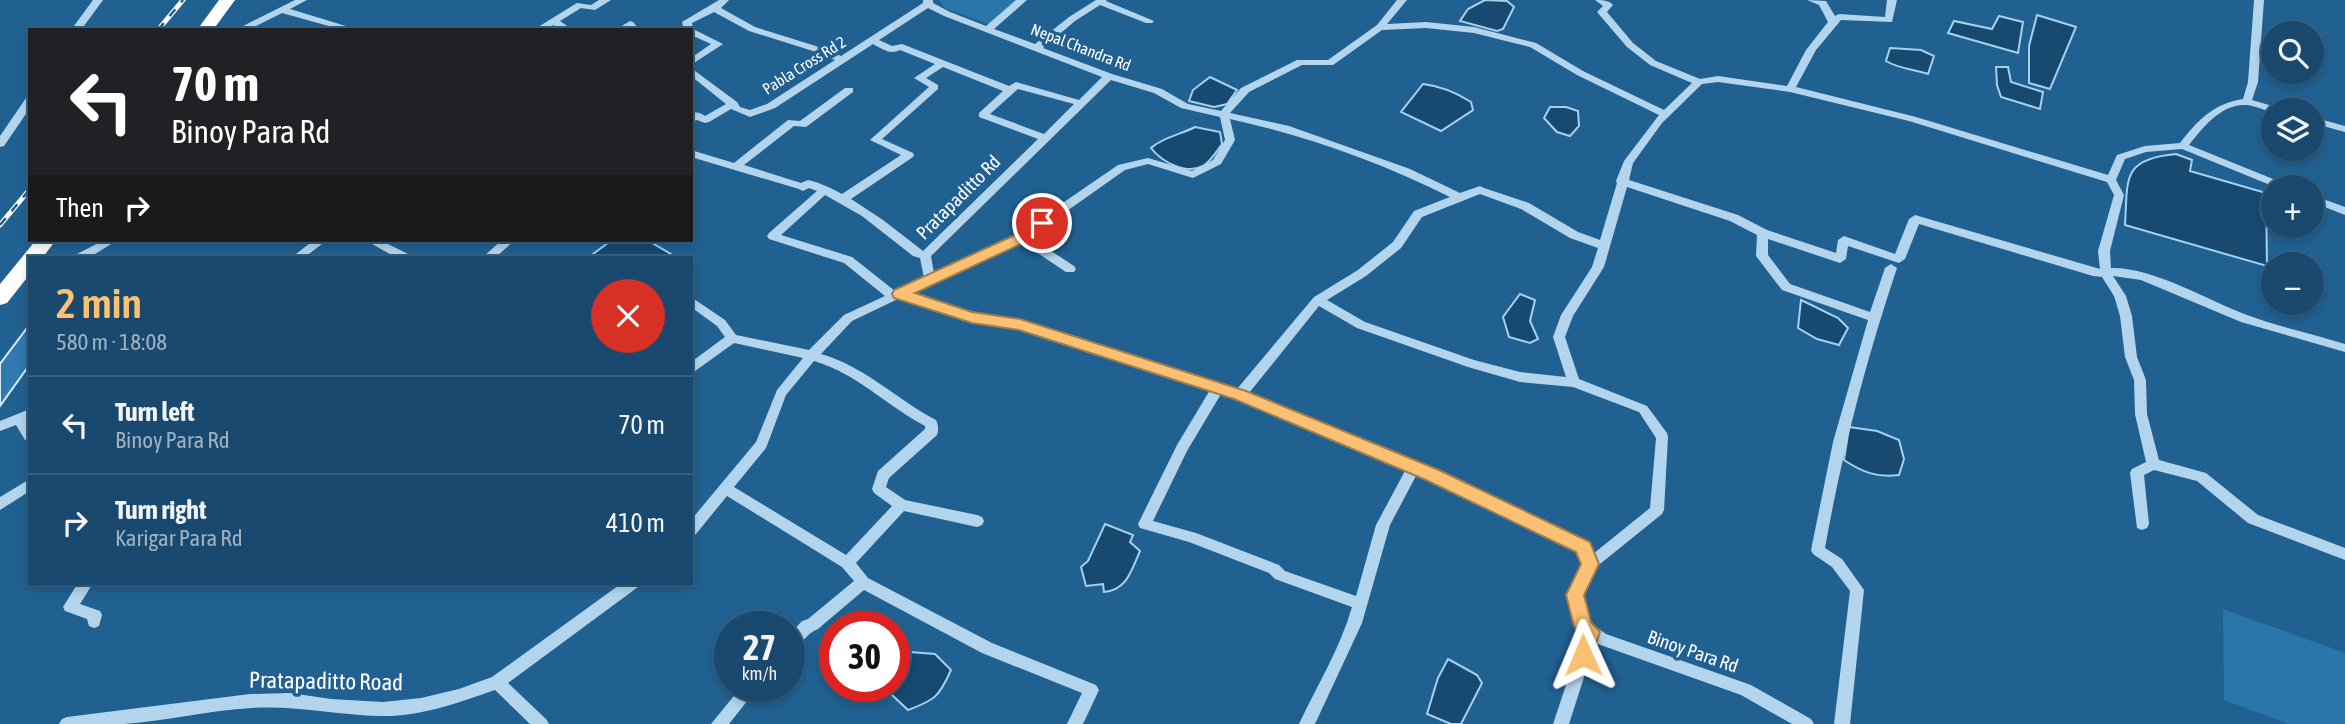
<!DOCTYPE html>
<meta charset="utf-8">
<style>
body{margin:0;font-family:"Asap Condensed",sans-serif;background:#265376;color:#f1f3f6;height:100vh;display:flex;flex-direction:column;font-size:26px;white-space:nowrap}
*{box-sizing:border-box;margin:0}
p{font-size:23px;color:#9fb2c2}
.icon{flex:none;width:38px;height:38px;fill:none;stroke:currentColor;stroke-width:2;stroke-linecap:round;stroke-linejoin:round}
.map{position:relative;flex:1;overflow:hidden}
.sheet{position:absolute;left:28px;top:256px;width:665px;height:329px;display:flex;flex-direction:column;background:#19496e;border-radius:0px;box-shadow:0 4px 10px #0003,0 0 0 2px #376181}
.sheet>*{flex:none}
.guide{position:absolute;left:28px;top:28px;width:665px;height:214px;border-radius:0px;box-shadow:0 4px 10px #0003,0 0 0 2px #376181;background:#202124;color:#fff;overflow:hidden}
.buttons{position:absolute;left:2261px;top:21px;display:grid;gap:14px}
.buttons a{display:grid;place-items:center;width:63px;height:63px;border-radius:50%;background:#19496e;box-shadow:0 4px 10px #0003,0 0 0 2px #376181;font-size:35px}
.speed{position:absolute;left:714px;top:611px;display:flex;gap:14px;font-size:35px;font-weight:700;text-align:center}
.speed>*{display:grid;place-content:center;width:91px;height:91px;border-radius:50%;background:#19496e;box-shadow:0 4px 10px #0003,0 0 0 2px #376181;line-height:1}
.speed small{font-size:18px;font-weight:400}
.speed .limit{border:10px solid #d22;background:#fff;color:#111}
.pin{position:absolute;display:grid;place-items:center;width:60px;height:60px;color:#fff;margin:-30px;border:4px solid #fff;border-radius:50%;box-shadow:0 2px 7px #0007}
.me{position:absolute;width:77px;margin:-38px;rotate:359deg;stroke-linejoin:round;filter:drop-shadow(0 0 5px #0008)}
.turn{display:flex;align-items:center;gap:24px;height:147px;padding:0 28px;font-size:32px}
.turn .icon{width:91px;height:91px;stroke-width:2.5}
.turn b{display:block;font-size:49px;line-height:60px}
.then{display:flex;align-items:center;height:66px;padding:0 28px;background:#0003;gap:14px;font-size:26px}
.round{display:grid;place-items:center;flex:none;width:74px;height:74px;border-radius:37px;background:#265376}
.headline{display:flex;align-items:center;justify-content:space-between;height:119px;padding:0 28px}
h1{font-size:42px;font-weight:600;line-height:52px;color:#fac174}
ul{padding:0;list-style:none}
li{display:flex;align-items:center;gap:21px;height:98px;padding:0 28px;border-top:2px solid #376181}
li div{flex:1}
li b{display:block;font-size:26px}
li em{font-style:normal}
.map>svg:first-child{display:block}
</style>
<div class="map">
<svg width="2345" height="724" viewBox="0 0 2345 724">
<rect width="100%" height="100%" fill="#216192"/>
<path fill="#2a75aa" d="M939,0H1020L988,24L945,8Z
M2223,609L2345,653V724H2288L2224,700Z"/>
<path fill="#174971" stroke="#a6d1ee" stroke-width="2" d="M1485,0L1507,1L1514,7L1503,29L1497,31L1460,21L1468,9Z
M2037,15L2076,27L2050,89L2029,83V46Z
M1999,16L2023,22L2018,53L1948,33L1954,21L1992,29Z
M1890,48L1921,50L1934,56L1928,74C1914,69 1899,69 1886,61Z
M1996,67H2008L2011,82L2043,92L2040,109L2001,97L1997,85Z
M1210,77L1237,90L1227,104L1214,107L1189,101L1193,90Z
M1423,84C1440,86 1457,93 1471,102L1473,110L1441,131L1401,112Z
M1550,107H1566L1578,111L1579,126L1570,136L1557,132L1544,118Z
M1195,127L1220,132L1222,144C1217,151 1211,161 1203,166C1186,175 1162,162 1151,148C1163,137 1180,135 1195,127Z
M2176,154L2192,160L2190,171L2266,193L2267,266L2125,225C2128,179 2121,159 2176,154Z
M612,240H647L676,257H589Z
M1520,294L1535,300L1530,321L1538,339L1530,343L1509,337L1503,317Z
M1801,300L1838,318L1848,328L1839,345L1817,339L1798,328Z
M1849,427L1877,431L1899,440L1904,459L1899,475C1877,478 1862,472 1844,460Z
M1105,524L1133,535L1130,542L1140,551C1131,571 1127,590 1104,592L1103,584L1086,586L1081,567L1088,561Z
M910,652L935,654L951,670C939,697 935,700 908,710L890,693L905,670L900,659Z
M1448,659L1477,675L1482,683L1461,724H1451L1427,714L1438,678Z"/>
<path fill="#307aaf" stroke="#d8ecfa" stroke-width="2" d="M30,324V364L0,406V364Z"/>
<g fill="none" stroke-linecap="round" stroke-linejoin="round">
<path fill="#b2d5ed" fill-rule="evenodd" d="M93,0H103L81,30H71Z
M295,0H307L290,9L359,30H343L282,13L248,30H235Z
M599,0H611L595,10L581,8L560,21L573,30H561L553,25L545,30H533L577,3L591,5Z
M719,0H729L721,8L755,27L822,48L841,56L923,3V0H933V3L950,12L986,26L1016,0H1027L994,29L1035,44L1069,17L1096,0H1107L1106,1L1154,21L1152,23H1146L1100,5L1075,21L1043,48L1112,74L1162,89L1188,104L1221,111L1241,88L1297,60H1328L1377,25L1397,0H1407L1387,24L1426,22L1474,27L1536,43L1583,71L1664,110L1692,83L1650,65L1627,47L1597,12L1603,6L1595,0C1602,0 1608,0 1613,5L1607,12L1633,43L1656,61L1700,79L1718,76L1787,86L1806,50L1828,22L1819,5L1807,0L1826,1L1835,16L1839,14L1885,17L1887,0H1897L1892,22L1841,20L1816,50L1796,87L1916,117L2108,175L2117,155L2145,146L2180,143C2197,121 2214,103 2243,99L2248,82L2254,0H2264L2258,82L2252,100L2279,108L2280,110H2273V113C2265,110 2255,106 2247,105C2222,103 2203,127 2189,145L2288,185L2289,187H2275L2182,149L2146,152L2125,159L2116,180L2124,195L2110,251L2111,268C2153,267 2207,300 2247,315C2279,327 2313,334 2345,344V352L2241,322L2141,280L2113,276L2126,296L2132,316L2137,357L2146,380L2147,414L2159,460L2206,473L2258,515L2345,548V560L2248,523L2197,481L2154,470L2144,475L2149,524L2147,528L2142,530L2137,528L2130,473L2132,469L2146,462L2135,414L2134,380L2125,357L2120,316L2114,296L2102,277L2093,276L1919,224L1905,259L1899,263L1848,246L1846,259L1840,263L1768,239V255L1790,284L1870,312L1885,268L1891,264L1897,268C1866,360 1842,452 1825,548L1842,559L1864,590L1850,724H1834L1850,591L1832,567L1813,554L1811,550L1833,442L1868,320L1782,290L1756,256L1757,235L1730,221L1627,187L1604,267L1573,316L1565,337L1579,379L1647,406L1667,433L1668,437L1664,510L1662,514L1595,568L1582,595L1589,622L1606,634L1751,685L1811,719L1814,724H1792L1741,695L1595,643L1569,724H1553L1583,634L1576,626L1568,595L1583,564L1578,551L1417,474L1390,525L1362,623L1315,724H1299C1317,685 1340,649 1352,607L1275,579L1269,573L1189,542L1140,528L1138,524L1177,445L1210,390L1019,328L972,322L900,298L852,321L821,354C864,366 896,399 936,420C938,424 939,430 937,435L889,478L886,487L905,500L977,515L982,517L984,521L982,525L977,527L904,511L856,563L868,578L992,643L1096,685L1099,690L1083,724H1067L1082,693L982,653L864,590L818,629C806,633 801,647 789,651V635L802,621L808,619L854,581L842,567L727,496L696,534L691,536V520L756,442L777,390L803,358L734,343L691,374V362L725,337L717,326L691,307V297L725,320L736,335L809,350L844,315L885,296L844,263L769,239L767,236L769,233L817,191L809,188L803,191L799,189L691,157V150L734,163L788,120L800,121L845,88H853V92L806,127L794,126L744,165L801,183L808,180C821,183 831,188 842,194L901,155L870,140L929,87L914,78L935,64L900,50C890,55 882,49 873,44L775,108L750,117L731,109L709,122L705,123L697,120L691,122V114C697,111 700,113 705,116L726,104L691,76V68L737,102L740,107L750,110L767,104L835,60L816,52L749,31L714,12L692,23L693,29L723,44L691,65V58L711,44L691,35V30H684L682,22ZM928,8L944,16L1102,77L1079,100L1016,82L1009,86L902,44L892,46L879,40ZM1426,28L1474,33L1530,47L1577,75L1659,115L1624,161L1616,181L1617,183L1600,240L1578,232L1529,203L1484,188L1480,186L1460,193L1410,169L1289,126L1230,113L1249,92L1302,65H1333L1382,30ZM943,67L1003,91L979,113V117L1038,139L923,251L883,220L851,199L913,157L914,155L913,153L882,139L938,89V85L926,78ZM1111,80L1154,93L1181,108L1220,117L1225,140L1213,160L1192,171L1148,158L1118,165L1016,235L934,273L931,256ZM1718,82L1790,92L1909,121L2107,182L2114,195L2098,251L2100,269L1915,215L1909,219L1895,254L1844,236L1838,240L1836,253L1767,230L1738,215L1629,180L1633,163L1662,123L1702,84ZM1018,89L1074,104L1044,134L990,114ZM1230,119C1306,136 1380,162 1450,197L1414,211L1393,242L1358,270L1314,297L1237,389L1020,320L973,314L911,293L1021,242L1066,272H1074L1076,269L1074,266L1030,237L1125,170L1148,164L1193,178L1221,164L1235,140ZM1480,194L1521,209L1570,238L1598,248L1592,267L1561,315L1553,337L1566,377L1520,372L1474,360L1365,322L1327,300L1366,276L1401,248L1422,217ZM825,195L862,216L913,256L920,258L924,278L895,291L852,257L781,235ZM1319,306L1357,328L1468,367L1520,382L1573,387L1639,412L1656,438L1650,508L1593,554L1588,543L1438,471L1249,393ZM814,361C856,373 887,406 925,426V429L878,471L872,489L874,493L892,506L846,555L734,487L766,448L786,395ZM1221,394L1406,469L1376,525L1356,596L1285,571L1279,565L1196,533L1153,521L1187,451Z
M630,21L633,22L640,30H615Z
M30,97V108L4,146L0,147V136L26,98Z
M2312,117L2345,126V132L2312,123Z
M2312,195L2345,207V215L2312,202Z
M104,240H118L90,257H75L77,254Z
M314,240H327L305,257H292Z
M365,240H380L408,254L410,257H395Z
M502,240H515L496,257H483Z
M30,409V419L27,420L30,425V441L25,440L16,425L0,431V421Z
M30,479V491L0,510V497Z
M78,583H93L80,604L100,611L102,615L99,626L94,628L89,626L87,619L65,611L63,607Z
M622,583H640L638,587L508,683L546,719L549,724H530L495,690C458,703 420,717 380,716C337,715 295,705 252,708C209,710 167,721 124,724C103,724 81,724 59,724L62,719L67,717L250,694L290,693L331,699L383,702L421,698L459,689L492,677Z
M742,686H759L729,724H711Z"/>
<path fill="#fff" fill-rule="evenodd" d="M219,0H235L213,30H197Z
M36,240H56L43,257H30V274L7,303L0,305V284Z"/>
<g stroke="#fff" stroke-width="5">
<path id="rail" d="M158,30L183,0
M0,225L30,189"/>
</g>
<use href="#rail" stroke="#216192" stroke-width="2.5" stroke-dasharray="9" stroke-linecap="butt"/>
</g>
<path fill="#fac174" stroke="#a27d4b" stroke-width="2" d="M1042,218L1047,220L1049,223L1047,226L1025,242L915,293L972,312L1020,319L1246,391L1439,470L1590,542L1599,564L1584,595L1591,622L1600,632L1590,661L1583,664L1576,661L1574,655L1580,635L1574,626L1566,595L1581,564L1576,552L1426,480L1234,399L1019,330L972,323L894,298L892,294L894,290L1015,235Z"/>
<g text-anchor="middle" stroke-width="7" stroke-linejoin="round" paint-order="stroke">
<g font-size="16" fill="#fff" stroke="#216192">
<text transform="translate(1081 47) rotate(21)" y="6">Nepal Chandra Rd</text>
<text transform="translate(804 65) rotate(-32)" y="6">Pabla Cross Rd 2</text>
</g>
<g font-size="19" fill="#fff" stroke="#216192">
<text transform="translate(958 197) rotate(-45)" y="7">Pratapaditto Rd</text>
<text transform="translate(1693 651) rotate(19)" y="7">Binoy Para Rd</text>
</g>
<g font-size="23" fill="#fff" stroke="#216192">
<text transform="translate(326 681) rotate(1)" y="8">Pratapaditto Road</text>
</g>
</g>
</svg>
<div class="buttons">
<a><svg class="icon" aria-label="search" viewBox="0 0 24 24"><circle cx="10" cy="10" r="6"/><path d="M15 15l6 6"/></svg></a>
<a><svg class="icon" aria-label="layers" viewBox="0 0 24 24"><path d="M12 4l9 5-9 5-9-5zM3 14l9 5 9-5"/></svg></a>
<a>+</a>
<a>−</a>
</div>
<div class="speed"><div>27<small>km/h</small></div><div class="limit">30</div></div>
<div class="pin" style="left:1042px;top:223px;background:#d93025"><svg class="icon" aria-label="arrive" viewBox="0 0 24 24"><path d="M6 21V4h12l-3 4 3 4H6"/></svg></div>
<svg class="me" style="left:1583px;top:655px" viewBox="-20 -20 40 40"><path d="M0-17L14 15 0 8-14 15z" fill="#fac174" stroke="#fff" stroke-width="4"/></svg>
<div class="guide">
<div class="turn"><svg class="icon" aria-label="left" viewBox="0 0 24 24"><path d="M17 20v-9H6M10 6l-5 5 5 5"/></svg><div><b>70 m</b>Binoy Para Rd</div></div>
<div class="then">Then<svg class="icon" aria-label="right" viewBox="0 0 24 24"><path d="M7 20v-9h11M14 6l5 5-5 5"/></svg></div>
</div>
<section class="sheet">
<div class="headline"><div><h1>2 min</h1><p>580 m · 18:08</p></div><a class="round" style="background:#d93025;color:#fff"><svg class="icon" aria-label="close" viewBox="0 0 24 24"><path d="M6 6l12 12M18 6L6 18"/></svg></a></div>
<ul>
<li><svg class="icon" aria-label="left" viewBox="0 0 24 24"><path d="M17 20v-9H6M10 6l-5 5 5 5"/></svg><div><b>Turn left</b><p>Binoy Para Rd</p></div><em>70 m</em></li>
<li><svg class="icon" aria-label="right" viewBox="0 0 24 24"><path d="M7 20v-9h11M14 6l5 5-5 5"/></svg><div><b>Turn right</b><p>Karigar Para Rd</p></div><em>410 m</em></li>
</ul>
</section>
</div>
